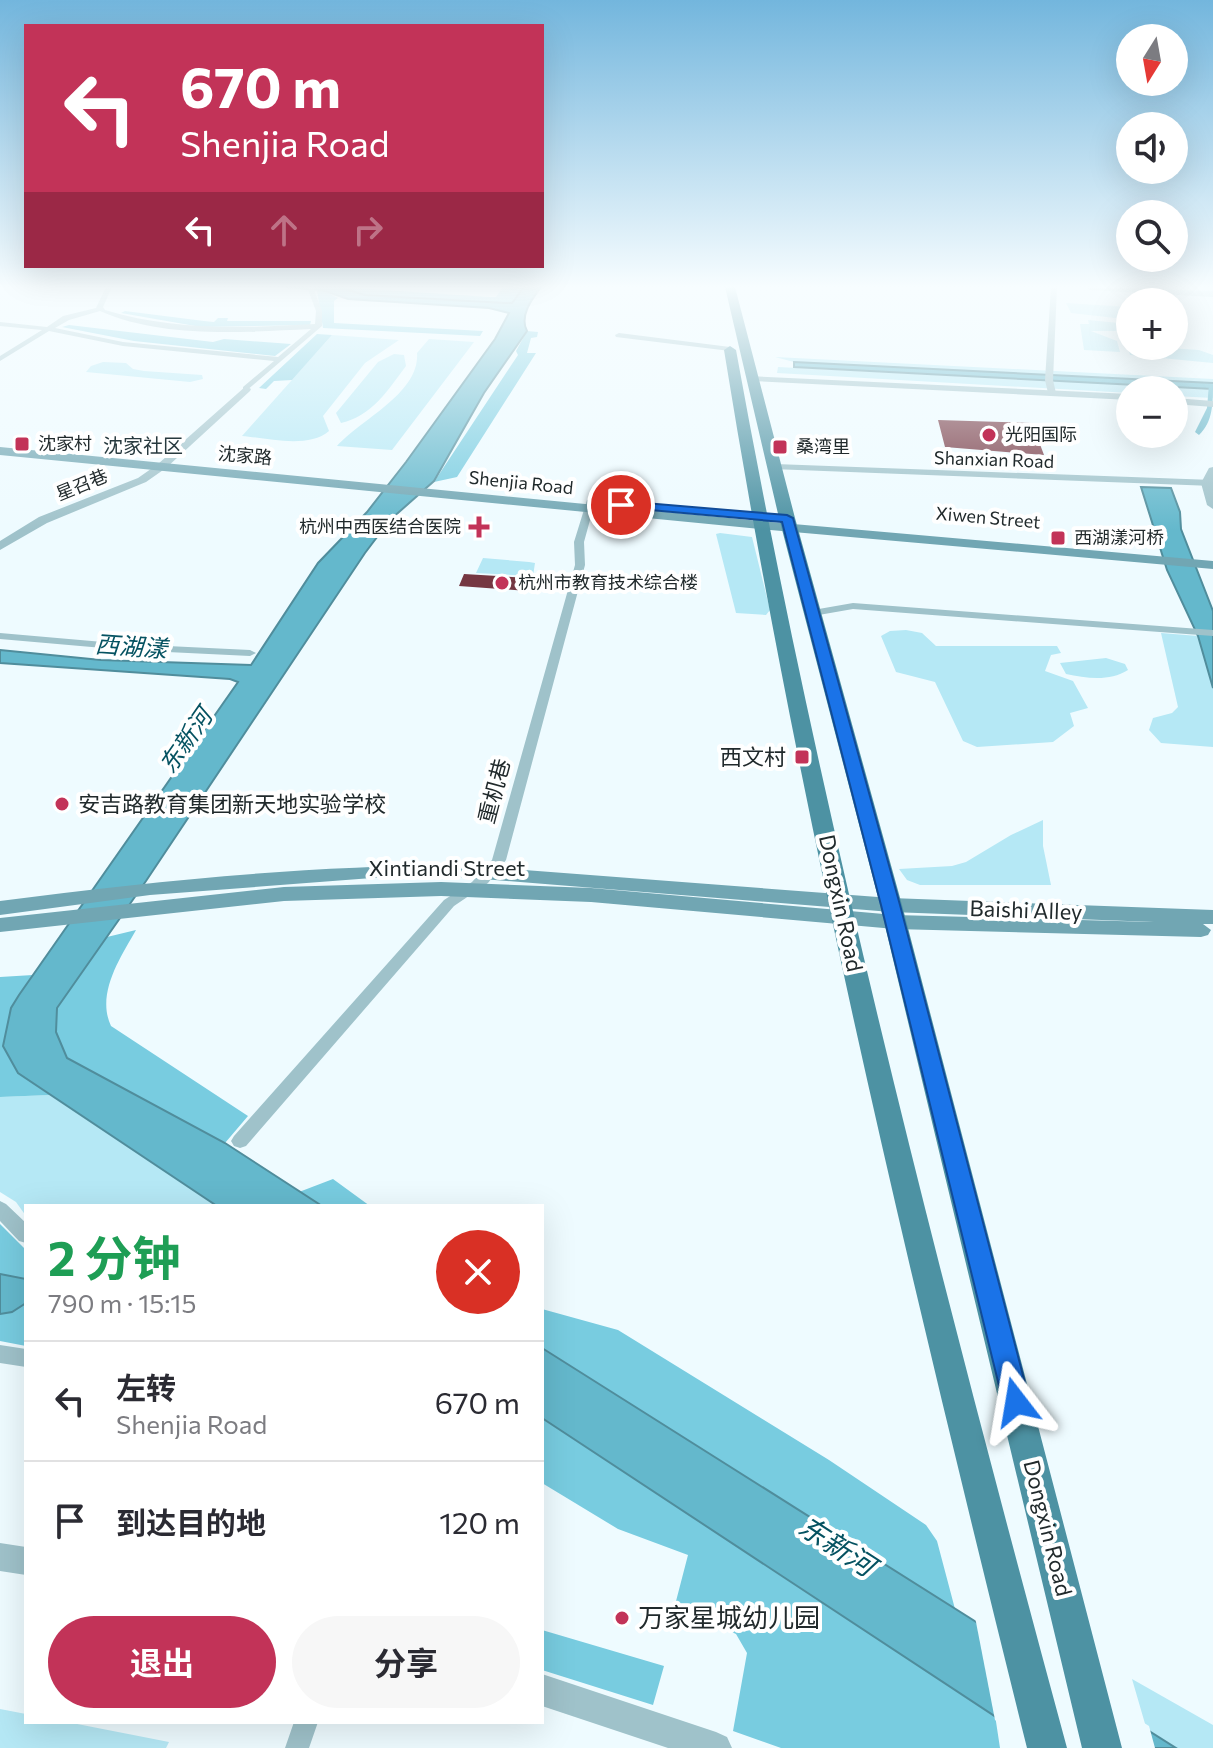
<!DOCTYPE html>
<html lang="zh">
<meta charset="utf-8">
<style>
body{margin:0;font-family:Commissioner,"Noto Sans SC",sans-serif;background:#f7f7f7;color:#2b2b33;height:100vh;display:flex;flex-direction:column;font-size:30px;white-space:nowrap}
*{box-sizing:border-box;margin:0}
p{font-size:26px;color:#7c7c81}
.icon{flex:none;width:44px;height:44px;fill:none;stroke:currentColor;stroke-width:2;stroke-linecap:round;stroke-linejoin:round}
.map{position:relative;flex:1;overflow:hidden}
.panel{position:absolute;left:24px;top:1204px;width:520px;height:520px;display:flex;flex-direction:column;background:#fff;border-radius:0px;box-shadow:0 8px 32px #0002}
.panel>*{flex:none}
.banner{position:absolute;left:24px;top:24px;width:520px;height:244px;border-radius:0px;box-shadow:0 8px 32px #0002;background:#c23358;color:#fff;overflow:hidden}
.needle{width:52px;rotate:191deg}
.fabs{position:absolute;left:1116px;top:24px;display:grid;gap:16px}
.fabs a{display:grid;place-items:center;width:72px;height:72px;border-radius:50%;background:#fff;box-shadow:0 8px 32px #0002;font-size:40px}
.pin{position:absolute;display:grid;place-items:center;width:68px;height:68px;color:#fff;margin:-34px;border:4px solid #fff;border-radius:50%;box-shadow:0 2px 8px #0007}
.me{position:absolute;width:88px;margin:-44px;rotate:346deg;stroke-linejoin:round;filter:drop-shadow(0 0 6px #0008)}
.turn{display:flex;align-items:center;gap:28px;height:168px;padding:0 24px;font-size:36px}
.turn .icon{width:104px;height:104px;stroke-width:2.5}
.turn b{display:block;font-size:56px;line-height:68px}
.lanes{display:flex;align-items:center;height:76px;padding:0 24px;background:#0003;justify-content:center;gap:40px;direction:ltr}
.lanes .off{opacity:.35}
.round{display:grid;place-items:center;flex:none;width:84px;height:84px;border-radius:42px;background:#f7f7f7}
.overview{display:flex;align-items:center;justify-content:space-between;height:136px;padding:0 24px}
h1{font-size:48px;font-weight:700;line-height:60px;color:#1e9e55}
.primary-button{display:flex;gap:16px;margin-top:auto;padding:16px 24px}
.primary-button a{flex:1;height:92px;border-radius:48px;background:#c23358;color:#fff;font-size:32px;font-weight:700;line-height:92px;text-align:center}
.primary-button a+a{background:#f7f7f7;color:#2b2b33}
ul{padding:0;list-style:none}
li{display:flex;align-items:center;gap:24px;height:120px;padding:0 24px;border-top:2px solid #e1e1e2}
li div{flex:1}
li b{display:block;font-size:30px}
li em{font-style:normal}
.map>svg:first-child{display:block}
</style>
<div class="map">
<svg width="1213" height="1748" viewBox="0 0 1213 1748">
<rect width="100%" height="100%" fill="#eefbff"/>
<path fill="#b5e8f5" d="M1066,303L1130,307V316L1124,319L1071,313Z
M1088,320L1119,323L1120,331H1091L1117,341L1120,352L1084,350L1080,324H1089Z
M332,335L399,340L365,363L323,416L329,431C308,449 267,438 242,436Z
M429,339L474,342L392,450L337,446C361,419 420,393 417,353Z
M1139,346L1199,350L1213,355V363L1130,355L1128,347Z
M394,354L404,355L406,366C388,390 372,416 341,423L336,413L378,362Z
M775,357L1213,379V383L794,362Z
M103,362L126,363L133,369L144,371L202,375L203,379L190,382L86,372L91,366Z
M778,367L1213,389V398L1174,396V390H1130V393L777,373Z
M720,533L752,537L770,610L766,615L736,613L716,534Z
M483,558L529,562L535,563L533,576L476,573Z
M906,630L922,633L936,646H1057L1061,653L1051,655L1045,671L1073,681L1088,708L1070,713L1074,726L1053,742L977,747L963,741L935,682L896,672L881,636L890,631Z
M1161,633L1198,636L1213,688V747L1161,743L1149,730L1153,718L1172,713L1178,707Z
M1106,658L1125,664L1128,670C1109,682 1086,678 1066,674L1060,663Z
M1043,820V846L1051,885H920L907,880L899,869L952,866L966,862L1011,835Z
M50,1095L217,1206H26V1216L16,1202L0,1192V1097Z
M1132,1679L1213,1725V1748H1170L1148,1734Z
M0,1709L26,1714V1722H67L169,1742L166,1748H0Z"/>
<path fill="#78cce0" d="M338,287L490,297H496L503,287H524L512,303H504L365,295Z
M322,290L338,298L334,301V323L483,331L480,336L323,328L317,291Z
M125,311L204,321L214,322L218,318H228L227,321H311L310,325L201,327L121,313Z
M69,325L213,342L224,339L291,344L275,356L134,341L62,327Z
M527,331L538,332L537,337L531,338L527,353H536L457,477L434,482L518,355L516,351Z
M317,334L332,335L292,380L274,381L266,389L259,388Z
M136,930C120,958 96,994 111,1026L248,1116L225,1143L67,1058L56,1032L57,1008L107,937Z
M33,975L11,1008L3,1046L18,1073L50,1095L0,1097V977Z
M333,1179L370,1206H322L299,1192Z
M0,1224L26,1250V1279L0,1274Z
M26,1303V1346L0,1341V1314L12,1312Z
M542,1309L618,1330L829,1460L926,1525L937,1541L955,1609L542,1348Z
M542,1418L995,1715L1000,1748H781L733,1731L747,1653L736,1634L675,1605L688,1555L618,1529L542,1483Z
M542,1630L664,1666L653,1705L542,1670Z"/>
<path fill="#64b8cc" stroke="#508d9c" stroke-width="2" d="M286,287H338L365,295L504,303H512L524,287H541C532,299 519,316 527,331L484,393L434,481L390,520L365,553L146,881L57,1008L56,1032L67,1058L225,1143L322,1206H217L18,1073L3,1046L11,1008L19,995L238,682L230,679L0,663V650L101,660L251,665L318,563L367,512L406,462L495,339L509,313L489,308L348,299L322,290Z
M794,362L1213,383V389L794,367Z
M1141,487L1171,488L1180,512L1181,529L1213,611V688L1198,636L1167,570Z
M0,1274L26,1279V1303L12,1312L0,1314Z
M542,1348L1176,1748H1043L542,1418Z"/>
<path fill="#eefbff" d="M975,1617L1149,1726L1155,1748H1036L995,1720Z"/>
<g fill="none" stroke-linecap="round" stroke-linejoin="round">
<path fill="#64b8cc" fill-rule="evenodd" d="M1209,384H1213C1213,403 1213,422 1199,435L1195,432L1207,408Z"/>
</g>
<path fill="#753742" d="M938,420L1032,423L1044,455L945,447Z
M464,574L545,579L541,592L459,586Z"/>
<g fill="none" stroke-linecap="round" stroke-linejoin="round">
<path fill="#9fc2ca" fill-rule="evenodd" d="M106,287H112L103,307L105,310C174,331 243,328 315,324L316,311L307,287H313L322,311V326L246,391H243V387L274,361L123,346L49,331L0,361V356L42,330L0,326V322L47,327L63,316L96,308ZM100,311C164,339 242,332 311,329L278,357L123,342L55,328L69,320Z
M1051,287H1057L1053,380L1056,393L1052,395L1048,393L1045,380Z
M619,333L730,347L734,349L730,351L616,337L615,335Z
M775,464L1213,480V486L772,469V465Z
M587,500L595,502L584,542L585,565L506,860L488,883L454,906L246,1146L240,1148L234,1146L231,1141L234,1136L444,900L472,882L492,860L575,565L574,542Z
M853,603L1213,630V636L853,609L813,616L808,613L813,610Z
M0,633L126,644L250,650L256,653L250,656L126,650L0,639Z
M0,1201L6,1204L26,1223V1243L19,1241L0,1221Z
M0,1345L26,1349V1367L0,1363Z
M294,1722H318L309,1748H285Z"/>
<path fill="#9fc2ca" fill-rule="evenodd" d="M1086,287L1213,291V297L1090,290Z
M748,376L1130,394V400L752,381L747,378Z
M246,386L251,389L250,391L166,468L146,482L47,523L0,550V541L39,517L138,478L158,464Z
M1174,398L1213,401V407L1174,404Z
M1213,467V509L1207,505L1201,483L1209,468Z
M0,1543L26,1547V1575L0,1571Z
M542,1674L716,1732L727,1737L732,1748H668L542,1706Z"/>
<path fill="#71a6b3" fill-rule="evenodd" d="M0,447L760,521L1213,561V569L760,529L0,455Z
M458,865L891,898L1213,910V924H1203L1211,930L1208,935L1201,937L895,929L591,902L441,896L284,901L0,932V918L284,887L441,882L591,888L895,915L1154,922L891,912L458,877L372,878L150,895L0,915V901C152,881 304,866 458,865Z"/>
<path fill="#4d92a3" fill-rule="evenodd" d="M725,287H735L795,518L902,905L1122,1748H1082L880,905L779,518Z
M730,346L736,350C821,821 942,1286 1067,1748H1027C912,1285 800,821 724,350Z"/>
</g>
<linearGradient id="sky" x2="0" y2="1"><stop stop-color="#73b6dd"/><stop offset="0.54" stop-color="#f7fdff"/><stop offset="1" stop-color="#f7fdff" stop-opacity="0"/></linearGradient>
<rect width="1213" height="531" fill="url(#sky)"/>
<path fill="#1a73e8" stroke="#114b97" stroke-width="2" d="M621,501L787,515L793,518L900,905L1030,1402L1026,1411L1016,1414L1007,1411L1003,1402L881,905L782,522L617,507V502Z"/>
<g fill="#c23358" stroke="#fff" stroke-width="3">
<circle cx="989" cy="435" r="8"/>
<rect x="14" y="436" width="16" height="16" rx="4"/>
<rect x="772" y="439" width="16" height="16" rx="4"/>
<path d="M475 515h8v8h8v8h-8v8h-8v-8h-8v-8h8z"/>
<rect x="1050" y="530" width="16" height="16" rx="4"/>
<circle cx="502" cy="583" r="8"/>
<rect x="794" y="749" width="16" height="16" rx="4"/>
<circle cx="62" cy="804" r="8"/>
<circle cx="622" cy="1618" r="8"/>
</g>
<g text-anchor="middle" stroke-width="8" stroke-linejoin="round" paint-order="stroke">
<g font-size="18" fill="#212a2c" stroke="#fff" text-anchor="start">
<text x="1005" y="441">光阳国际</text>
<text x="38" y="450">沈家村</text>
<text x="796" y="453">桑湾里</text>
<text x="461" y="533" text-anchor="end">杭州中西医结合医院</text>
<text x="1074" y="544">西湖漾河桥</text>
<text x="518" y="589">杭州市教育技术综合楼</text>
</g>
<g font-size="18" fill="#212a2c" stroke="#fff">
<text transform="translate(245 456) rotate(5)" y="6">沈家路</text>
<text transform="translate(994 460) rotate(2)" y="6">Shanxian Road</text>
<text transform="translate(521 483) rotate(6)" y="6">Shenjia Road</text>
<text transform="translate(82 485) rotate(-22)" y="6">星召巷</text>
<text transform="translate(988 518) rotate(5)" y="6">Xiwen Street</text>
</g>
<g font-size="20" fill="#283a3f" stroke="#fff">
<text x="143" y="453">沈家社区</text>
</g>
<g font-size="22" fill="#212a2c" stroke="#fff" text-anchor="end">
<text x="786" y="765">西文村</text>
<text x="78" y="812" text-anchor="start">安吉路教育集团新天地实验学校</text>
</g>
<g font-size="22" fill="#212a2c" stroke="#fff">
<text transform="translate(494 791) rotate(-75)" y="8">重机巷</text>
<text x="447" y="876">Xintiandi Street</text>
<text transform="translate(841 903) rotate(78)" y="8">Dongxin Road</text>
<text transform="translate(1026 910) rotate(2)" y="8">Baishi Alley</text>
<text transform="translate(1048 1528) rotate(76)" y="8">Dongxin Road</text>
</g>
<g font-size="24" font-style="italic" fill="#055261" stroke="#fff">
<text transform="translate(131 647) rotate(4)" y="8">西湖漾</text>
<text transform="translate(186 741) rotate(-55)" y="8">东新河</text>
</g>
<g font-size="26" fill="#212a2c" stroke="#fff" text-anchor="start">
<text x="638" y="1627">万家星城幼儿园</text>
</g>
<g font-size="28" font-style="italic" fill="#055261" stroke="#fff">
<text transform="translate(837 1546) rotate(33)" y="10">东新河</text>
</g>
</g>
</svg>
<div class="fabs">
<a><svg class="needle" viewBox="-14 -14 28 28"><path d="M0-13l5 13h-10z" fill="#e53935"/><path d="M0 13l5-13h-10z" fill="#7c7c81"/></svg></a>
<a><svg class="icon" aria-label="sound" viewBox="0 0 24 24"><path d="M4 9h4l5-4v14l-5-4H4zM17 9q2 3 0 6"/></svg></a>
<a><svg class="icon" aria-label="search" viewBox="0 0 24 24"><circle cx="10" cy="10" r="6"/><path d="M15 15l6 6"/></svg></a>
<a>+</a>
<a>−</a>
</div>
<div class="pin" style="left:621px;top:505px;background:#d93025"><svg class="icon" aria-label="arrive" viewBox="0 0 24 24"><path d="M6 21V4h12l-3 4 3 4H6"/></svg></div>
<svg class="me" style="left:1016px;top:1402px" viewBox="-20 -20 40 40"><path d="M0-17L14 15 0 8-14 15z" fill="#1a73e8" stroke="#fff" stroke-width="4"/></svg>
<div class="banner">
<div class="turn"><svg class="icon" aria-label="left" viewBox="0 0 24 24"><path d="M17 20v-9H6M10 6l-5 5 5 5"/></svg><div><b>670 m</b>Shenjia Road</div></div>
<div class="lanes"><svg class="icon" aria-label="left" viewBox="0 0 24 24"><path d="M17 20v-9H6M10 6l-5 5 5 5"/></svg><svg class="icon off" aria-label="ahead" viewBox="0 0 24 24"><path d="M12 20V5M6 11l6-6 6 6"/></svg><svg class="icon off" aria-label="right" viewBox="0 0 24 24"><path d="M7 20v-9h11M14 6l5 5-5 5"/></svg></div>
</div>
<section class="panel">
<div class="overview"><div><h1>2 分钟</h1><p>790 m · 15:15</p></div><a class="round" style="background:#d93025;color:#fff"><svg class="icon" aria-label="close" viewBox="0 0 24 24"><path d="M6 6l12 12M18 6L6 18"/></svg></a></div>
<ul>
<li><svg class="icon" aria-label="left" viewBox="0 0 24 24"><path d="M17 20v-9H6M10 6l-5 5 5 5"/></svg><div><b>左转</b><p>Shenjia Road</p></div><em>670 m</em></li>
<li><svg class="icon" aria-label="arrive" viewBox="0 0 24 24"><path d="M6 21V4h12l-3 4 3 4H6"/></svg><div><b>到达目的地</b></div><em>120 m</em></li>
</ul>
<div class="primary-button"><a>退出</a><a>分享</a></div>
</section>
</div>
